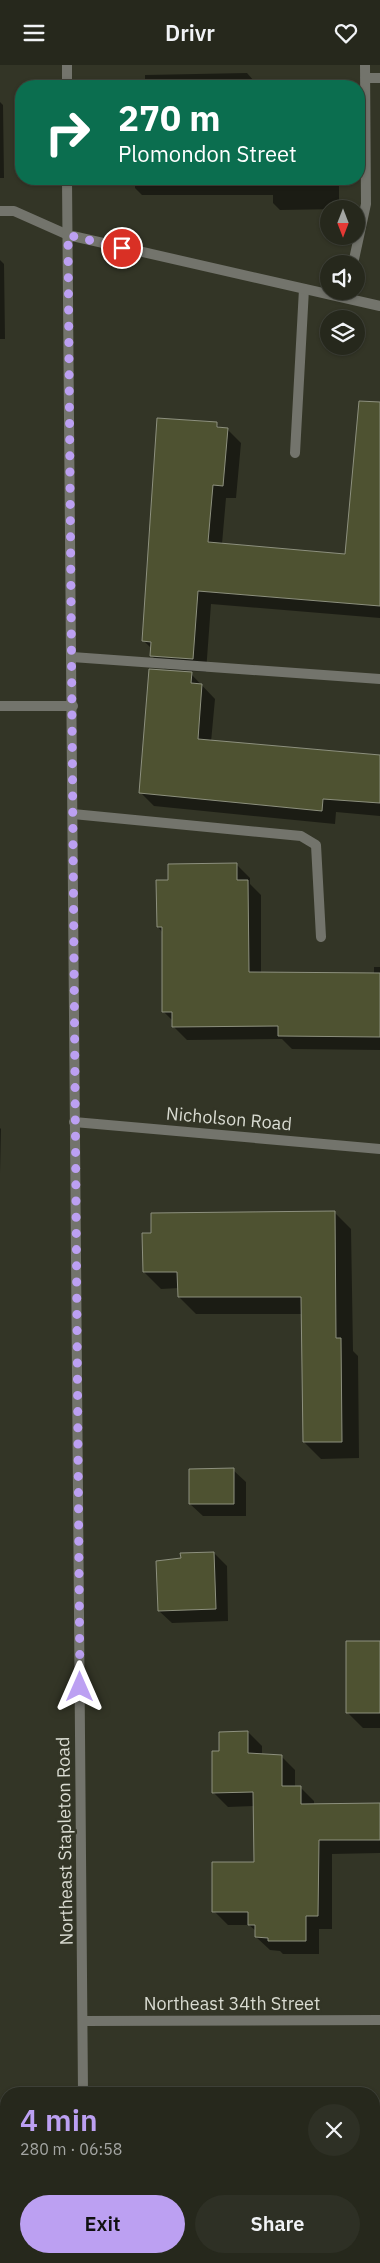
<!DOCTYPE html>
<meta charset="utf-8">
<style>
body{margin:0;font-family:"IBM Plex Sans",sans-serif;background:#2e3025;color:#f1f3f6;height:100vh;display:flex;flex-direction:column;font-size:19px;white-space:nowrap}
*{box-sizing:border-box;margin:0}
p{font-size:16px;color:#a4a6a3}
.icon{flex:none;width:28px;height:28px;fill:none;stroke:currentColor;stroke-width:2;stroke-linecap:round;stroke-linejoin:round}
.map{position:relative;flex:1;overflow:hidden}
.sheet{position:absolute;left:0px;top:2022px;width:380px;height:176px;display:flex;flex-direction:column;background:#26281c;border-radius:20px 20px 0 0;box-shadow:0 1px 4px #0004,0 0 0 1px #42443b}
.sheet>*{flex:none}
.guide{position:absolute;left:15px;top:15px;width:350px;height:105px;border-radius:20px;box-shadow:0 1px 4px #0004,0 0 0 1px #42443b;background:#0b6e4f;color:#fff;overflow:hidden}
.needle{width:32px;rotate:180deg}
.buttons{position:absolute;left:320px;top:135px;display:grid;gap:10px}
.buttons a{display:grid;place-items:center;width:45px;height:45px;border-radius:50%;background:#26281c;box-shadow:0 1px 4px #0004,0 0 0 1px #42443b;font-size:25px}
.pin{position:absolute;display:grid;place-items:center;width:42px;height:42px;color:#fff;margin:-21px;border:2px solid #fff;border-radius:50%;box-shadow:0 1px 5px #0007}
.me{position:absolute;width:55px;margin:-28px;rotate:0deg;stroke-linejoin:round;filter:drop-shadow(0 0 4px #0008)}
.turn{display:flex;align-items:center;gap:18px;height:105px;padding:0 20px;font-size:22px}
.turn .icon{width:65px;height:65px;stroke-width:2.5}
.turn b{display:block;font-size:35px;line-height:42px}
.round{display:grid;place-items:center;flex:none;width:52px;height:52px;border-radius:26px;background:#2e3025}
.headline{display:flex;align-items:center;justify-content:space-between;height:85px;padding:0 20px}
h1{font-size:30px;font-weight:600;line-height:38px;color:#bca0f2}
.primary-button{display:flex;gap:10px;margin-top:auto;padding:10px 20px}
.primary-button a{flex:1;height:58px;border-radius:30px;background:#bca0f2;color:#111;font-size:20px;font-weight:600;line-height:58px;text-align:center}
.primary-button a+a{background:#2e3025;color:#f1f3f6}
header{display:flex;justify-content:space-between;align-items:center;height:65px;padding:0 20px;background:#26281c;font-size:22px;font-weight:600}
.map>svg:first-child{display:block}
</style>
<header><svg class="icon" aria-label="menu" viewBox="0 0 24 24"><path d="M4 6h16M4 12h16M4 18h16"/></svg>Drivr<svg class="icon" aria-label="heart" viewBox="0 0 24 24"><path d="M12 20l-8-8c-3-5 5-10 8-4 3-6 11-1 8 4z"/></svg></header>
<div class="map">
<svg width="380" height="2198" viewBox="0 0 380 2198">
<rect width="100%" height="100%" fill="#333526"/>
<path fill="#0007" d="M247,8L254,16V21H145V10Z
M0,37L3,40L4,113H0Z
M135,114H339V144L280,145L273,138V130H142L135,123Z
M0,195L4,199L5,274H0Z
M216,359L222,364H227L241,378L236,433H226L222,479L346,490L380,387V553L211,539L206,607L165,604L151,590L152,584L143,575Z
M191,609L215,634L211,677L380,690V751L336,747L335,759L154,741L141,728Z
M236,799L250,813V819L261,830V908L374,910V902H380V985L292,984L282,974L187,975L174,962V957L163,946V868L158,862L169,816Z
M0,1063L1,1064L0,1108Z
M334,1147L351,1164L353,1286L358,1291L359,1393L321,1394L304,1377L303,1249H196L179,1232V1223L161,1224L144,1207Z
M233,1405L246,1417V1451H203L190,1439Z
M214,1488L227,1501L228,1556L172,1558L159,1546L182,1494Z
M380,1577V1663H363L348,1648Z
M248,1667L262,1681V1690L281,1691L295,1705V1722H300L314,1736V1740H380V1788L332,1789V1864H319V1889H283L280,1886L270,1885L256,1872V1866L249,1860H228L214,1846L256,1798L254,1741L228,1742L214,1728L220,1688Z
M374,2060L380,2066V2150L374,2151Z"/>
<path fill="#4e5231" stroke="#8d907e" d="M359,336L380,337V541L198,526L193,594L150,591L151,577L142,576L157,353L217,357V362L228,363L223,421L213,420L208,477L345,489Z
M149,604L192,607L191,618L202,619L198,674L380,690V738L323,734L322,746L139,728Z
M237,798V815H248L249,907L380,908V972L278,971V961L172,962V947H162V862H157L156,815H168V799Z
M335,1146L336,1273H341L342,1377H303L301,1232H178L177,1207H143L142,1168H151V1148Z
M234,1403V1439H189V1404Z
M214,1487L216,1544L158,1546L156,1496L181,1493L180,1488Z
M346,1576H380V1648H346Z
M248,1666V1688L282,1690V1721H301V1739L380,1738V1775H319L318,1851H306V1876H268V1873L255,1872V1860H248V1847H212V1797H254L253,1727L212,1728V1686H219V1667Z"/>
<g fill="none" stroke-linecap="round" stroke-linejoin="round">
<path stroke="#73746c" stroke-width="10" d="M365,13H380
M353,199L366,139L365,0
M295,388L304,224
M72,592L380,614
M0,641H73
M73,749L301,771L316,780L321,872"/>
<path stroke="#73746c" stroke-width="10" d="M0,146H14L68,170
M74,1057L380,1084
M83,1956L380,1955"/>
<path stroke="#73746c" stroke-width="10" d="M67,0V21
M67,114L83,2029
M68,170L380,241
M83,2198V2192"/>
</g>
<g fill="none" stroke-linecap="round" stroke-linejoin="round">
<path stroke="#bca0f2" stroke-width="9" stroke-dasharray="0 16.2" d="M80,1622L68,170L122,183"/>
</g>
<g text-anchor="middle" stroke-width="5" stroke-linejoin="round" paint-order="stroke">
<g font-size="18" fill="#d9dbd1" stroke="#333526">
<text transform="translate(229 1054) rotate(5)" y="6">Nicholson Road</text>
<text transform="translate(65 1776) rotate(-91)" y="6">Northeast Stapleton Road</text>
<text x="232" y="1945">Northeast 34th Street</text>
</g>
</g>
</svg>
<div class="buttons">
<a><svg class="needle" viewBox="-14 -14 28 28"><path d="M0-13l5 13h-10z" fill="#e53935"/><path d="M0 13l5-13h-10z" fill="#a4a6a3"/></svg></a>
<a><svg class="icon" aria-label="sound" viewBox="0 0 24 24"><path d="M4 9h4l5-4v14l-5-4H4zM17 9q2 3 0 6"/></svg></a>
<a><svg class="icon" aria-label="layers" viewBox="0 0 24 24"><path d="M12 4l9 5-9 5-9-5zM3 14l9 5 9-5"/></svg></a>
</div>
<div class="pin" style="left:122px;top:183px;background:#d93025"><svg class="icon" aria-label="arrive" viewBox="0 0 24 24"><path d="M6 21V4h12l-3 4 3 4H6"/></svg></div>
<svg class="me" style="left:80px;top:1622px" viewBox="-20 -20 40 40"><path d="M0-17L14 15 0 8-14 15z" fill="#bca0f2" stroke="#fff" stroke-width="4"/></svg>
<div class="guide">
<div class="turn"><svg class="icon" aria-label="right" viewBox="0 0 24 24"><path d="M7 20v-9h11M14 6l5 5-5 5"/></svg><div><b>270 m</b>Plomondon Street</div></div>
</div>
<section class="sheet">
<div class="headline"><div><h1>4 min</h1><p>280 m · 06:58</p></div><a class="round"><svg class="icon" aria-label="close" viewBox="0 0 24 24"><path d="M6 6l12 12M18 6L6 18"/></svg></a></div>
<div class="primary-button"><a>Exit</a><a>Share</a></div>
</section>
</div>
